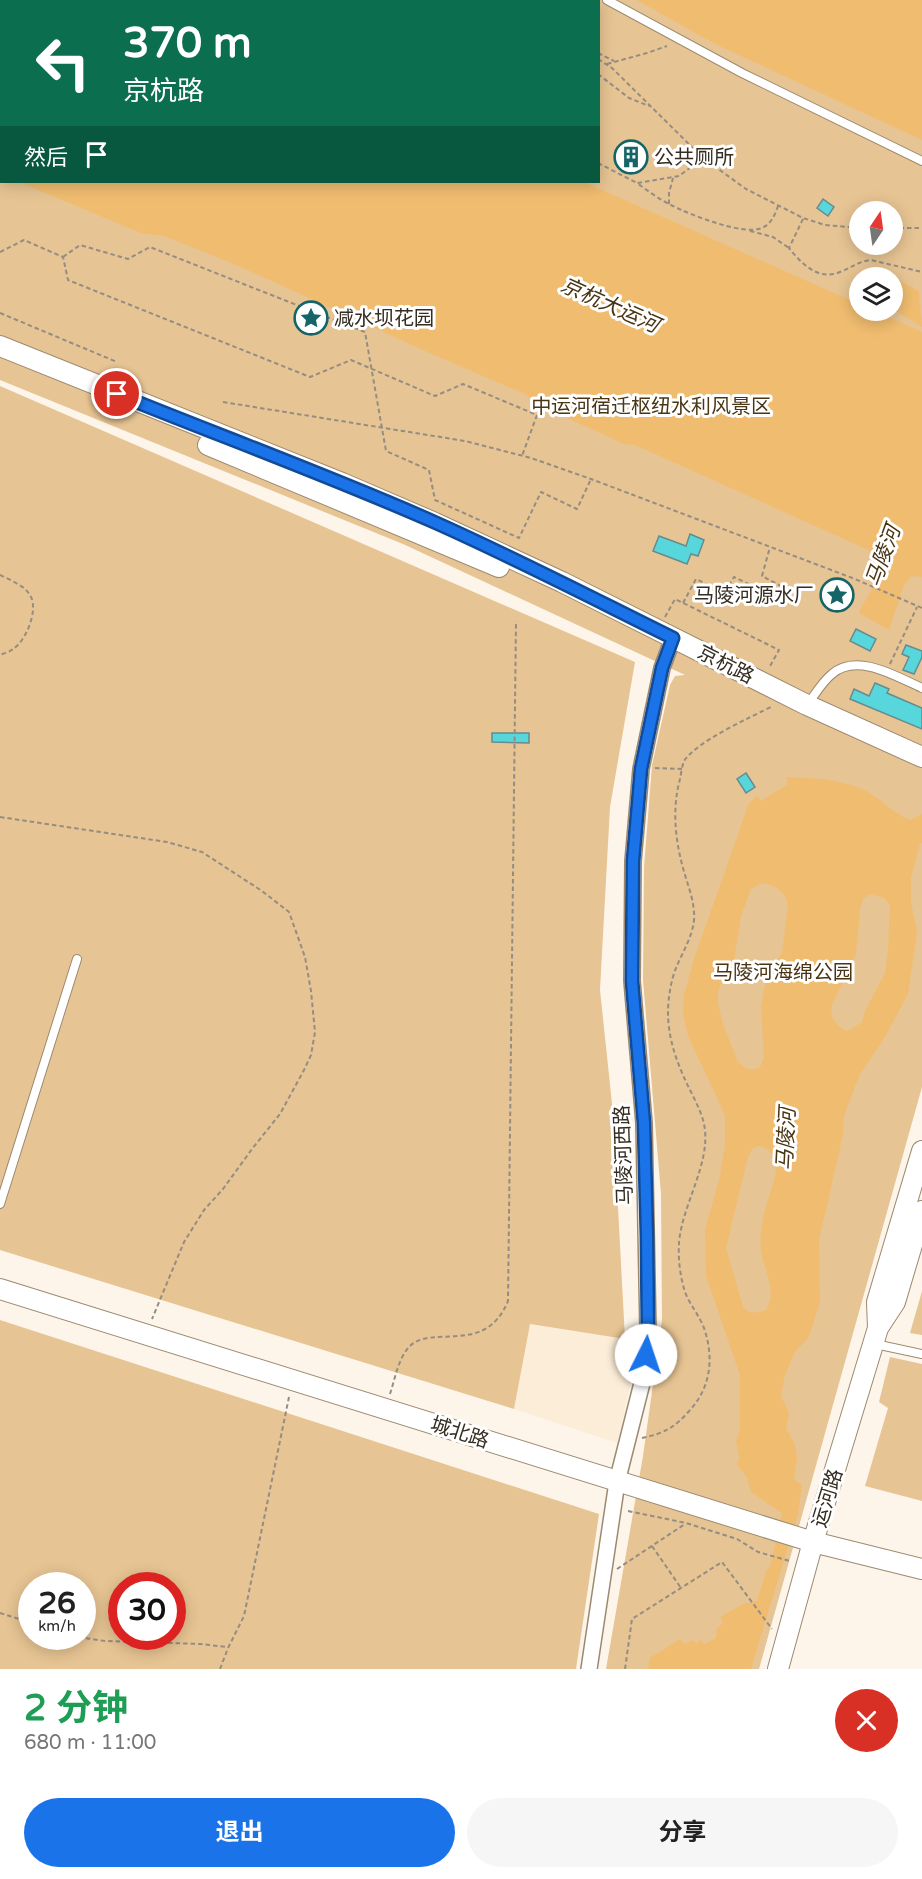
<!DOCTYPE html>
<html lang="zh">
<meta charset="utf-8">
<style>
body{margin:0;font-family:"Varela Round","Noto Sans SC",sans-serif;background:#f6f6f6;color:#222;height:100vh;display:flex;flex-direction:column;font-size:22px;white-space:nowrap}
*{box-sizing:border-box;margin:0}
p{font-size:20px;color:#767676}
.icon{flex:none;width:33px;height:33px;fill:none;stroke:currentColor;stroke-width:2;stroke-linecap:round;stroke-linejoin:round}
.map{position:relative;height:1669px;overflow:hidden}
.panel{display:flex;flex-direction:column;background:#fff;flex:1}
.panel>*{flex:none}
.banner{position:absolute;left:0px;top:0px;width:600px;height:183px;box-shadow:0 3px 15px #0003;background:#0b6e4f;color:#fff;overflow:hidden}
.needle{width:39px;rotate:13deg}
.controls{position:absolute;left:849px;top:201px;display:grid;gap:12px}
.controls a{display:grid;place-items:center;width:54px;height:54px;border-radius:50%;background:#fff;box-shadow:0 3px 15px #0003;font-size:30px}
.speed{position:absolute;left:18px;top:1572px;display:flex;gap:12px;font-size:30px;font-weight:700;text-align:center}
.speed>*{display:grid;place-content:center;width:78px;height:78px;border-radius:50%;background:#fff;box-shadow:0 3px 15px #0003;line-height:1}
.speed small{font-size:15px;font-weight:400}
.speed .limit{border:9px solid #d22;background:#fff;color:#111}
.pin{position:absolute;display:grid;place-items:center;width:51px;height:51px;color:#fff;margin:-26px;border:3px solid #fff;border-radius:50%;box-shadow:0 2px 6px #0007}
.me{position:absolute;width:66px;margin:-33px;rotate:4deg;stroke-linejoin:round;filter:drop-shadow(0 0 4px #0008)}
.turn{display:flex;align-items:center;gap:21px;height:126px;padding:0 24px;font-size:27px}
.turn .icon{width:78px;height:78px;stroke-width:2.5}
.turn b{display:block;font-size:42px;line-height:51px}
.then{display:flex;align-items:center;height:57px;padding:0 24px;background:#0003;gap:12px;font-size:22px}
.round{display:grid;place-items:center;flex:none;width:63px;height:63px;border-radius:32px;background:#f6f6f6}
.overview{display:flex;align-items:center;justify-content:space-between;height:102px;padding:0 24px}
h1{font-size:36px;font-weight:700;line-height:45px;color:#1e9e55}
.primary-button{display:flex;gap:12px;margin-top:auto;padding:12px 24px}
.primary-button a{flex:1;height:69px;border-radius:36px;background:#1a73e8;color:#fff;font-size:24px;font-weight:700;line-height:69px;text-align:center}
.primary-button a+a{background:#f6f6f6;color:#222}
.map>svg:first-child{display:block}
</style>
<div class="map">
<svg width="922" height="1669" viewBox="0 0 922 1669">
<rect width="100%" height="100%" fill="#fdf5ea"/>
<path fill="#fcedd8" d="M529,1324L625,1339L631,1382L617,1443L514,1409Z"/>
<path fill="#e7c493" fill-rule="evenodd" d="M0,0H922V1087L759,1669H606L643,1456L662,1320L661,1194L643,980L644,867L652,765L670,685L675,676L685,675L403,544L0,380ZM2,2H598V182H2ZM860,212H892V244H860ZM860,278H892V310H860Z
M0,386L635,662L610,807L600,990L613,1113L625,1339L530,1324L514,1409L0,1250Z
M922,1291V1335L910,1333Z
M0,1320L599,1514L576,1669H0ZM32,1586H82V1636H32ZM122,1586H172V1636H122Z
M890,1357L922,1364V1501L865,1486L888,1408L879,1402Z"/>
<path fill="#f0bd70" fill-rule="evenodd" d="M0,0L167,1L2,2L1,174Z
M637,0H922V140L713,43Z
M19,182H584L859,304L860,310L875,311L922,332V577L912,576L904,585L889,630L859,613C865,596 893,568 873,552L635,445L624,444L537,404L527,395L434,355L234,264L164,236L141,233Z
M890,276L919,291C919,304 922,314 922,327L893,309L892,278L886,277Z
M786,777C813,778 843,779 868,792C883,801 895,814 910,820L922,814V843L920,844L911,878V902L917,932L908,994L885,1037L859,1076L844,1116L843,1135L819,1240L820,1302L809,1337L795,1352L785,1375L781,1396L789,1413L786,1428L795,1445L797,1458L794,1479L802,1485L798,1514L751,1669H648L650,1658L680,1639L685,1644L693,1640L696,1644L701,1640L704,1644L716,1638L717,1628L723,1623L720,1617L743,1604L757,1601L766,1571L770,1567L782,1513L751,1492L747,1477L737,1465L739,1458L736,1440L740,1431V1375L706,1276L705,1229L719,1180L725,1145V1115L688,1036L683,1014L684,995L694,959L749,803L757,796L761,801L788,784ZM762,883L774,886L784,894L788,904L782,953L767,975L761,1006L764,1058L760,1067L752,1070L744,1067L738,1062L723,1024L718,1003V992L721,984L734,961L741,916L751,889ZM870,894L884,898L890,905L888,950L885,973L865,1011L862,1022L848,1031C835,1026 830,1018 832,1005L856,954L860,909L863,899ZM759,1146C772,1148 776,1161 776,1173C769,1199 758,1224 761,1251C764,1271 778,1291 766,1310C756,1313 750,1315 743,1307L726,1248L748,1157L753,1148Z"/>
<path fill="#57d6dc" stroke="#658c8e" stroke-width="1.5" d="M620,147L646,152L642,168L617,163Z
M823,199L834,207L828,216L817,208Z
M690,534L704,540L698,556L691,554L687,564L653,551L659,536L686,546Z
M856,629L876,639L870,651L850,641Z
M906,645L922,651V657L914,674L903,670L909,657L902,654Z
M875,683L889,689L887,693L922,708V729L850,699L854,689L869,696Z
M492,733H529V743L492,742Z
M746,773L755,787L746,793L737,779Z"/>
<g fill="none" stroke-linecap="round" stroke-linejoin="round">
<g stroke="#9c8a70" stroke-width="10">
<path id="service" d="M346,0L348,2
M607,0L742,73L922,161
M808,704C816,693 822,682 832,674C857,652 897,677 922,688
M0,1204L77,959
M875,1344L922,1354"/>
</g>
<g stroke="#9c8a70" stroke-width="18">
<path id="minor" d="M589,1669L617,1482L643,1379L648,1332L644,1123L632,981L633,861L641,769L662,668L673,638"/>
</g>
<g stroke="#9c8a70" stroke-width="22">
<path id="tertiary" d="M0,346L342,483L435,523L562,582L807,705L922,757
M208,445L499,567
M0,1289L813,1542L922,1569
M878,1328L877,1302L922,1151
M778,1669L813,1542L878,1328L895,1302L922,1211"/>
</g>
<path stroke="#958d82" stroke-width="2" stroke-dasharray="4.5 3" stroke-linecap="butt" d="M377,0V2
M433,0L434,2
M569,0L570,2
M520,2L527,0
M598,53L614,61
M598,59L612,68L703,158L746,189L803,218L825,225L860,228
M607,64L647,53L667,46
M598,74L629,98L649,106
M703,158L679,176L637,183C648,191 660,200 673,206C691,215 744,236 762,228C771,224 775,215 778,206
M598,163L637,183
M669,204V193L673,178
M803,219L789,248C802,264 818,281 840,272C851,268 859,261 871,260L922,272
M892,228H922
M750,231L773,237L789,248
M0,252L24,240L63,257L68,280L310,377L351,360L435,396L463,384L537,415L522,456
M63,257L80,245L128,259L150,247L365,332L386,451L429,470L435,500L519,538L541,492L577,509L591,479
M0,313L117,362
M223,402L465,441L531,458L591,479L855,579L922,608
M0,575C10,580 26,586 31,597C38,611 26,641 13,649C10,652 4,653 0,655
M683,603L696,579L724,593L734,577L776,597L781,586L762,576L770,547
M665,617L675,599L779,650L769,668
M890,664L917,607
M655,768L682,769
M0,817L167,842L202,852L262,891L289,912L305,957L311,991L315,1032L311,1055L304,1070L280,1114L252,1149L223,1189L204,1210L184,1242L152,1319
M390,1394C395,1379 398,1359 409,1347C432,1323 485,1357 508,1301L516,621
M642,1438C666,1433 675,1427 691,1409C711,1386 714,1357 704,1328C699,1315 690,1305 685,1292C680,1276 678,1259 679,1243C682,1204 712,1162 704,1124C701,1111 694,1098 688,1086C677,1063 668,1039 668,1012C668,999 671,980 676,968C683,951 696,931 694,912C693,897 687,883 683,868C675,839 672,808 680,779C681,774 682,766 684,761C697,741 751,717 773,706
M628,1511L686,1523L737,1539L758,1552L790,1561
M652,1546L681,1588
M617,1569L685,1524
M0,1613L32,1623
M71,1636L105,1641L201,1644L227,1647
M220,1669L228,1648L244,1616L289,1397
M625,1669L632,1619L722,1562L772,1629"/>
<use href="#service" stroke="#fff" stroke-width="8"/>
<use href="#minor" stroke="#fff" stroke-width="15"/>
<use href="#tertiary" stroke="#fff" stroke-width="20"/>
</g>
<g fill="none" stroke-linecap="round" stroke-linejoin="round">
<g stroke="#114b97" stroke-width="15">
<path id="route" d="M117,394C223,437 330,476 434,522C515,558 594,599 673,638L662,668L641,769L633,861L632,981L644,1123L647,1235L648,1332L646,1355"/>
</g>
<use href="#route" stroke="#1a73e8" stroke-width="10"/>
</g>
<defs>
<g id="building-ring" transform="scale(1.725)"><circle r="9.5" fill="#fff" stroke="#156468" stroke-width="1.5"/><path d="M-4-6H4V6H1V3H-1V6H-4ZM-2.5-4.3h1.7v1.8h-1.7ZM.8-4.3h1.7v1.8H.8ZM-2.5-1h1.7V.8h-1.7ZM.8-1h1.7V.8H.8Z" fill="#156468"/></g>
<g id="sight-ring" transform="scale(1.725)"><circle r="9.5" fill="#fff" stroke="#156468" stroke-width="1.5"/><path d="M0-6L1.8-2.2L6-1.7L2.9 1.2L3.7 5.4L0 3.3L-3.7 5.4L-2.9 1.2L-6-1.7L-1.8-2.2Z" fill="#156468"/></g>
</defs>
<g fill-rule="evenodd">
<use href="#building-ring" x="631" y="157"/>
<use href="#sight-ring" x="311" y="318"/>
<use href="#sight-ring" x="837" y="595"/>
</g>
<g text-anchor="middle" stroke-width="6" stroke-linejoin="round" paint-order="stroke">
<g font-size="20" fill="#342d22" stroke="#fff" text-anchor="start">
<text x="654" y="164">公共厕所</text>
<text x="334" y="325">减水坝花园</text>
<text x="814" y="602" text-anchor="end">马陵河源水厂</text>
</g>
<g font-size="20" fill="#4a3614" stroke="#fff">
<text x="651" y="413">中运河宿迁枢纽水利风景区</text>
<text x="783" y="979">马陵河海绵公园</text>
</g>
<g font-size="20" fill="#342d22" stroke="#fff">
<text transform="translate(726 664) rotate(27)" y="7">京杭路</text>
<text transform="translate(623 1155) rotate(-92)" y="7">马陵河西路</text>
<text transform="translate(460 1432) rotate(18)" y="7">城北路</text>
<text transform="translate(827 1498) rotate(-73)" y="7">运河路</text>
</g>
<g font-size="21" font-style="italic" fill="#493413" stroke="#fff">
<text transform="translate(610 305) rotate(24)" y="7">京杭大运河</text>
<text transform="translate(883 556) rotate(-70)" y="7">马陵河</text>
<text transform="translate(786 1139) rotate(-87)" y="7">马陵河</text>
</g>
</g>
</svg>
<div class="controls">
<a><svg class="needle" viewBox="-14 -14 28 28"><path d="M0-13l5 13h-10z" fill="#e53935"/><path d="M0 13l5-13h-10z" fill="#767676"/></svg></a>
<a><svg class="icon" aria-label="layers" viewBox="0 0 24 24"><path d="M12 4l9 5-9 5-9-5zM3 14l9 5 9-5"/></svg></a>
</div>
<div class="speed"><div>26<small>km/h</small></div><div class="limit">30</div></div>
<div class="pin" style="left:117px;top:394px;background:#d93025"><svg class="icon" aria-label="arrive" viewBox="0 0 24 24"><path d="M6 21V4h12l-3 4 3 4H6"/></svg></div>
<svg class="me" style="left:646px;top:1355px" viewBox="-20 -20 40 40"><circle r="19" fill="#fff"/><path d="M0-13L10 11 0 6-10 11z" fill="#1a73e8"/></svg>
<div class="banner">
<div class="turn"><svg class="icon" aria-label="left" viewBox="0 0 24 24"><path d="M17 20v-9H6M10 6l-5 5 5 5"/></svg><div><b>370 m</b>京杭路</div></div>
<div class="then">然后<svg class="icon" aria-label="arrive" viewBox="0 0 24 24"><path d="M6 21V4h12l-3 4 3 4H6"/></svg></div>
</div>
</div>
<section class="panel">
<div class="overview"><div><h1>2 分钟</h1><p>680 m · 11:00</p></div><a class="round" style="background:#d93025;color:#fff"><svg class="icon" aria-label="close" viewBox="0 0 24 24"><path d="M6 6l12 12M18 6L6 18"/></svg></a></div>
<div class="primary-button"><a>退出</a><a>分享</a></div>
</section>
